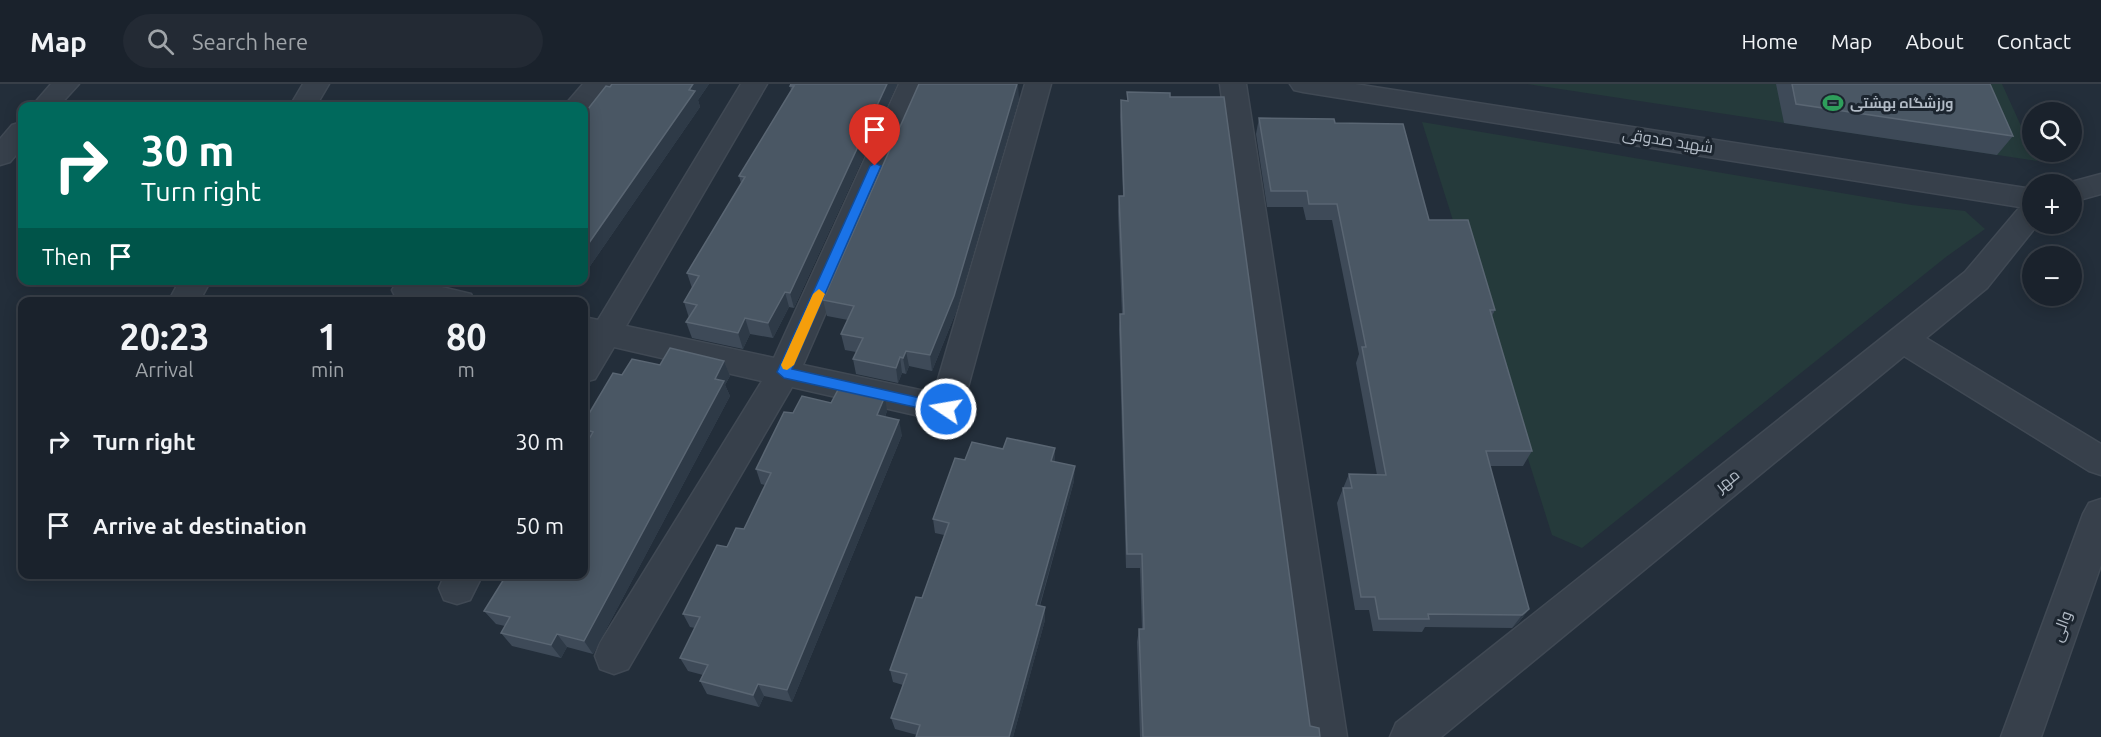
<!DOCTYPE html>
<meta charset="utf-8">
<style>
body{margin:0;font-family:Ubuntu,Cairo,sans-serif;background:#232a34;color:#f1f3f6;height:100vh;display:flex;flex-direction:column;font-size:22px;white-space:nowrap}
*{box-sizing:border-box;margin:0}
p{font-size:20px;color:#9fa4a9}
.icon{flex:none;width:33px;height:33px;fill:none;stroke:currentColor;stroke-width:2;stroke-linecap:round;stroke-linejoin:round}
.map{position:relative;flex:1;overflow:hidden}
.sheet{position:absolute;left:18px;top:213px;width:570px;height:282px;display:flex;flex-direction:column;background:#1a222c;border-radius:12px;box-shadow:0 3px 15px #0003,0 0 0 2px #383f48}
.sheet>*{flex:none}
.top-card{position:absolute;left:18px;top:18px;width:570px;height:183px;border-radius:12px;box-shadow:0 3px 15px #0003,0 0 0 2px #383f48;background:#00695c;color:#fff;overflow:hidden}
.tools{position:absolute;left:2022px;top:18px;display:grid;gap:12px}
.tools a{display:grid;place-items:center;width:60px;height:60px;border-radius:50%;background:#1a222c;box-shadow:0 3px 15px #0003,0 0 0 2px #383f48;font-size:30px}
.pin{position:absolute;display:grid;place-items:center;width:51px;height:51px;color:#fff;margin:-62px -26px;border-radius:50% 50% 50% 0;rotate:-45deg;box-shadow:0 0 6px #0007}
.pin .icon{rotate:45deg}
.me{position:absolute;width:66px;margin:-33px;rotate:282deg;stroke-linejoin:round;filter:drop-shadow(0 0 4px #0008)}
.turn{display:flex;align-items:center;gap:21px;height:126px;padding:0 24px;font-size:27px}
.turn .icon{width:78px;height:78px;stroke-width:2.5}
.turn b{display:block;font-size:42px;line-height:51px}
.then{display:flex;align-items:center;height:57px;padding:0 24px;background:#0003;gap:12px;font-size:22px}
.eta{display:flex;justify-content:space-evenly;align-items:center;height:102px;text-align:center}
.eta b{font-size:36px;font-weight:700;line-height:42px}
ul{padding:0;list-style:none}
li{display:flex;align-items:center;gap:18px;height:84px;padding:0 24px}
li div{flex:1}
li b{display:block;font-size:22px}
li em{font-style:normal}
header{display:flex;align-items:center;gap:36px;box-sizing:border-box;height:84px;padding:0 30px;background:#1a222c;border-bottom:2px solid #383f48}
header strong{font-size:28px}
nav{display:flex;gap:33px;margin-inline-start:auto;font-size:21px}
.search{width:420px;height:54px;background:#232a34;display:flex;align-items:center;gap:15px;box-sizing:border-box;padding:0 21px;border-radius:33px;color:#9fa4a9;font-size:22px}
.map>svg:first-child{display:block}
</style>
<header>
<strong>Map</strong>
<div class="search"><svg class="icon" aria-label="search" viewBox="0 0 24 24"><circle cx="10" cy="10" r="6"/><path d="M15 15l6 6"/></svg>Search here</div>
<nav><a>Home</a><a>Map</a><a>About</a><a>Contact</a></nav>
</header>
<div class="map">
<svg width="2101" height="653" viewBox="0 0 2101 653">
<rect width="100%" height="100%" fill="#232e3a"/>
<path fill="#253a3b" d="M1527,0H2002L2037,77Z
M1422,38L1912,121L1965,127L1985,145L1946,173L1582,464L1552,451Z"/>
<g fill="none" stroke-linecap="round" stroke-linejoin="round">
<g stroke="#404954" stroke-width="3">
<path id="minor" d="M51,0H79L59,22H32Z
M303,0H329L316,22H290Z
M583,0H611L586,28L584,29V22H564Z
M741,0H767L626,242L774,274L899,0H925L803,281L934,309L1025,0H1051L962,325L958,334L946,338L792,303L628,585L614,590L600,585L595,572L600,559L762,297L614,263L595,295L584,298V233L598,236Z
M1220,0H1246L1347,653H1307Z
M1290,0H1355L2032,105V140H2038L1987,204L1926,254L2101,360V391L2089,387L1904,272L1441,653H1390L1396,639L1965,188L2020,123L1303,8L1294,6Z
M22,38V64L10,78L0,81V55L12,41Z
M2101,90V110L2072,118V100H2064Z
M180,196H211L199,218H168Z
M398,196H431L429,200L471,210L475,218L407,217L396,214L392,206Z
M2101,415V481L2041,653H2001L2083,430L2089,419Z
M445,490H483L470,516L457,520L444,516L439,504Z"/>
</g>
<use href="#minor" fill="#37404b" fill-rule="evenodd"/>
</g>
<path fill="#3e4a58" d="M612,0H709L698,16L700,23L588,185L584,184V30Z
M791,0H897L794,224L789,223L773,254L750,250L743,265L692,254L686,238L689,234L684,218L692,204L687,189L741,99L739,92L791,7L790,2Z
M1776,0H1990L2013,52L1997,71L1784,39Z
M1127,8L1310,642L1320,653H1140L1137,558L1139,545H1142L1140,484H1126L1119,246L1120,230H1122L1118,128L1119,112H1123L1120,33L1121,16L1127,17Z
M1019,14L956,228L932,287L909,282L906,290L902,289L898,299L856,290L853,275L856,268L845,266L841,250L848,236L827,232L823,216Z
M1259,34L1335,39L1429,136L1495,226L1492,232L1532,367L1523,382H1490L1529,525L1519,538L1512,544L1425,543L1422,548L1373,547L1369,526H1355L1337,419L1349,390L1377,391L1356,279L1359,270L1332,136H1306L1303,123H1267L1256,50Z
M724,277L730,292L725,301L730,312L593,570L567,563L561,574L512,562L501,549L505,542L496,540L484,527L503,497L498,490H584L587,358L584,351V338L660,281Z
M831,319L887,327L885,333L902,351L792,618L764,612L759,623L707,610L700,597L703,591L688,587L680,574L695,544L690,543L683,530L727,463L744,445L765,401L761,400L756,385L793,329Z
M965,376L1055,378L1074,397L1040,522L1045,536L1013,653H916L917,651L895,645L891,634L903,601L893,598L890,586L922,514L944,451L935,449L933,435Z"/>
<path fill="#2e3a47" d="M693,0H709L698,16L700,23L588,185L584,176V166Z
M887,0H897L794,224L790,209Z
M1017,0H1018L1019,14L956,228L932,287L930,271Z
M785,208L789,223L773,254L768,239Z
M745,234L750,250L743,265L738,249Z
M906,267L909,282L906,290L903,274Z
M900,273L902,289L898,299L896,284Z
M724,277L730,292L725,301L730,312L593,570L584,557Z
M885,312L887,327L880,346L877,331Z
M899,336L902,351L792,618L787,606Z
M1055,364V379L1051,377Z
M1075,382L1074,397L1036,534V521Z
M1045,523V536L1013,653H1009Z
M1529,525L1519,538L1512,544L1522,531Z
M557,550L567,563L561,574L551,561Z
M758,600L764,612L759,623L753,611Z"/>
<path fill="#4a5764" stroke="#5a6673" stroke-width="1.5" d="M612,0H693L689,6L695,7L584,166V30L606,2L610,3Z
M791,0H887L790,209L785,208L768,239L745,234L738,249L686,238L697,221L684,218L699,192L687,189L745,93L739,92L794,2H790Z
M919,0H1017L954,212L930,271L906,267L903,274L900,273L896,284L853,275L863,254L841,250L854,222L823,216Z
M1792,0H1990L2013,52L1796,20Z
M1127,8L1170,9V13H1224L1310,642L1319,644L1320,653H1143L1139,545H1144L1142,470H1127L1120,230H1124L1119,112H1124L1121,16L1128,17Z
M1259,34L1334,35L1335,39L1403,40L1429,136H1468L1495,226H1490L1532,367H1486L1529,525L1522,531L1428,530L1429,535H1379L1375,513H1361L1343,404H1352L1349,390L1386,391L1362,263H1366L1337,120H1309L1307,107H1271Z
M670,264L724,277L715,295L724,297L584,557L557,550L551,561L501,549L510,533L484,527L507,490H584V364L593,348L584,345V338L613,289L622,291L632,275L660,281Z
M840,302L885,312L877,331L899,336L787,606L758,600L753,611L700,597L708,581L680,574L700,533L683,530L717,461L727,463L736,444L744,445L771,389L756,385L784,328L793,329L802,312L831,319Z
M1007,354L1055,364L1051,377L1075,382L1036,521L1045,523L1009,653H916L920,641L891,634L907,590L890,586L916,513L922,514L949,439L933,435L955,374L965,376L972,358L1003,365Z"/>
<path fill="#1a73e8" stroke="#114b97" stroke-width="1.5" d="M875,79L881,82L792,285L951,321L953,325L946,330L784,294L777,288L870,82Z"/>
<path fill="#f59e0b" d="M819,205L825,210L794,281L787,286L783,285L781,281L813,210Z"/>
<defs>
<g id="stadium-bare" transform="scale(1.62)"><path d="M0-5a6.5 5 0 1 0 0 10a6.5 5 0 1 0 0-10ZM-3.5-1.8h7v3.6h-7Z" fill="#2e9e5b" stroke="#1c252f" stroke-width="2.5" paint-order="stroke"/></g>
</defs>
<g fill-rule="evenodd">
<use href="#stadium-bare" x="1833" y="19"/>
</g>
<g text-anchor="middle" stroke-width="6" stroke-linejoin="round" paint-order="stroke">
<g font-size="14" font-weight="bold" fill="#b2bbc6" stroke="#1c252f" text-anchor="start">
<text x="1850" y="24">ورزشگاه بهشتی</text>
</g>
<g font-size="16" fill="#b2bbc6" stroke="#1c252f">
<text transform="translate(1668 56) rotate(9)" y="6">شهید صدوقی</text>
<text transform="translate(1727 396) rotate(-39)" y="6">مهر</text>
<text transform="translate(2061 542) rotate(-70)" y="6">والی</text>
</g>
</g>
</svg>
<div class="tools">
<a><svg class="icon" aria-label="search" viewBox="0 0 24 24"><circle cx="10" cy="10" r="6"/><path d="M15 15l6 6"/></svg></a>
<a>+</a>
<a>−</a>
</div>
<div class="pin" style="left:875px;top:82px;background:#d93025"><svg class="icon" aria-label="arrive" viewBox="0 0 24 24"><path d="M6 21V4h12l-3 4 3 4H6"/></svg></div>
<svg class="me" style="left:946px;top:325px" viewBox="-20 -20 40 40"><circle r="17" fill="#1a73e8" stroke="#fff" stroke-width="3"/><path d="M0-11L8 9 0 5-8 9z" fill="#fff"/></svg>
<div class="top-card">
<div class="turn"><svg class="icon" aria-label="right" viewBox="0 0 24 24"><path d="M7 20v-9h11M14 6l5 5-5 5"/></svg><div><b>30 m</b>Turn right</div></div>
<div class="then">Then<svg class="icon" aria-label="arrive" viewBox="0 0 24 24"><path d="M6 21V4h12l-3 4 3 4H6"/></svg></div>
</div>
<section class="sheet">
<div class="eta">
<div><b>20:23</b><p>Arrival</p></div>
<div><b>1</b><p>min</p></div>
<div><b>80</b><p>m</p></div>
</div>
<ul>
<li><svg class="icon" aria-label="right" viewBox="0 0 24 24"><path d="M7 20v-9h11M14 6l5 5-5 5"/></svg><div><b>Turn right</b></div><em>30 m</em></li>
<li><svg class="icon" aria-label="arrive" viewBox="0 0 24 24"><path d="M6 21V4h12l-3 4 3 4H6"/></svg><div><b>Arrive at destination</b></div><em>50 m</em></li>
</ul>
</section>
</div>
